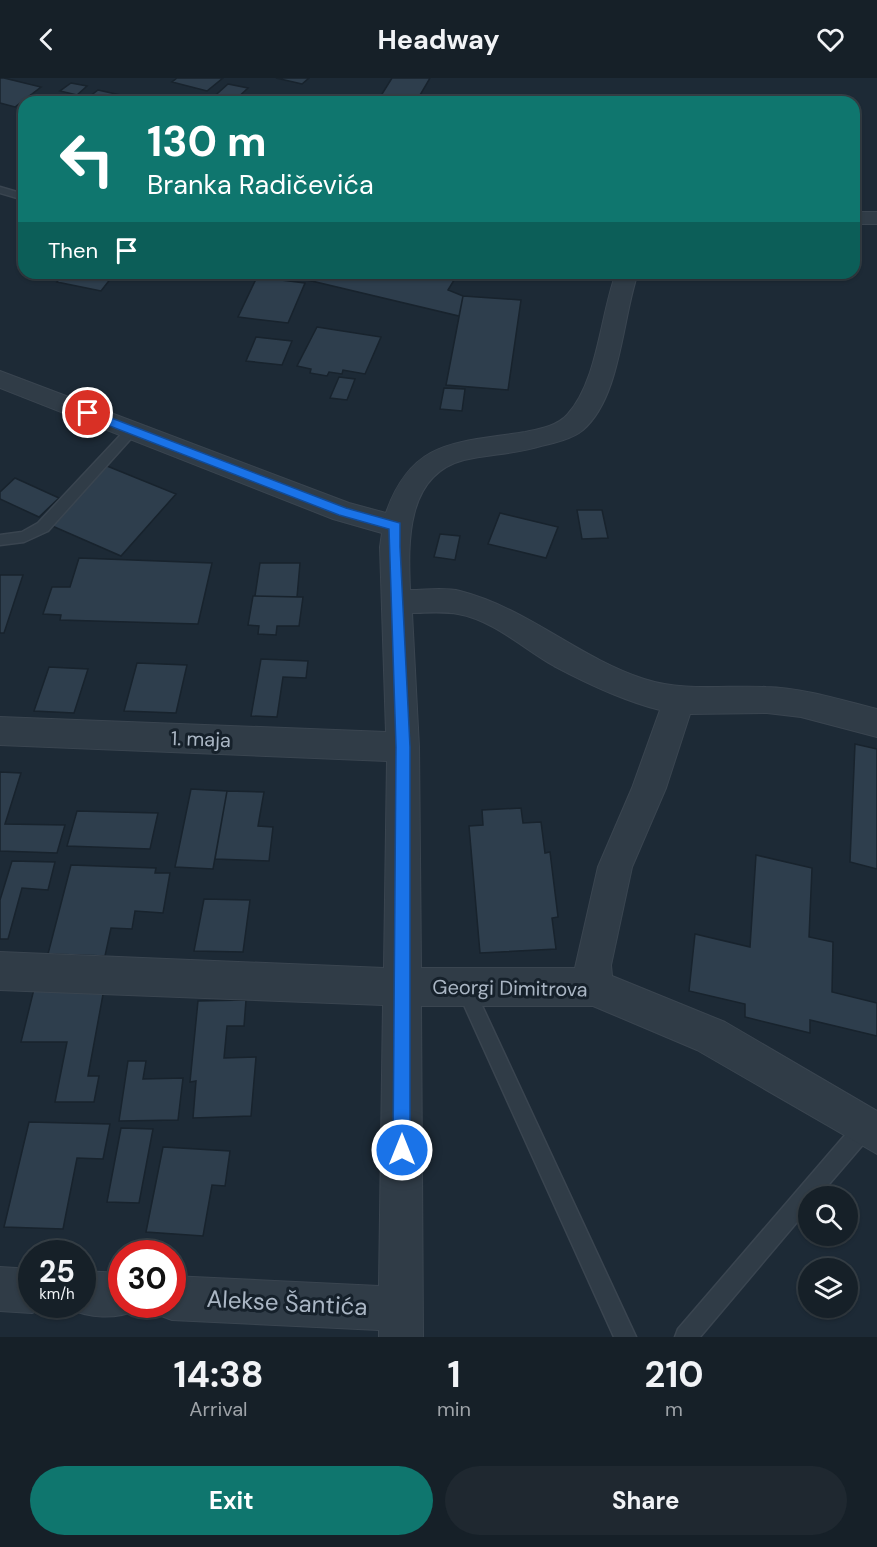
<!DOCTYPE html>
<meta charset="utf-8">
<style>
body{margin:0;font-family:"DM Sans",sans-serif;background:#1f2830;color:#f1f3f6;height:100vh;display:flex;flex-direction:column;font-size:22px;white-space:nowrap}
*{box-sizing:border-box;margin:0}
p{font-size:20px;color:#9ea3a8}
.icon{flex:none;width:33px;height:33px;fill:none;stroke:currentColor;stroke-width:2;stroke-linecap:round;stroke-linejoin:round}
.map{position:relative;height:1259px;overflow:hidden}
.side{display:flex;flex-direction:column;background:#162028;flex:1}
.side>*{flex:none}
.hud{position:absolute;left:18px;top:18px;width:842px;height:183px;border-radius:18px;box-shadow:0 2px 4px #0004,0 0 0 2px #353e45;background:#0f766e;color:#fff;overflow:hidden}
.controls{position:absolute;left:798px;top:1108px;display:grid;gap:12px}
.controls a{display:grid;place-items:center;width:60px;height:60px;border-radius:50%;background:#162028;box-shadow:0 2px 4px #0004,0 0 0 2px #353e45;font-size:30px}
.speed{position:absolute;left:18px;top:1162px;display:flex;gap:12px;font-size:30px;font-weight:700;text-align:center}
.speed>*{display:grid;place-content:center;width:78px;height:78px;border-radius:50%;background:#162028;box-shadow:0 2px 4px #0004,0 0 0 2px #353e45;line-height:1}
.speed small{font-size:15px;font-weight:400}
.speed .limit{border:9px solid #d22;background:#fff;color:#111}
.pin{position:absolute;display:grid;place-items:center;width:51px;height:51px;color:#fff;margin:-26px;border:3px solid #fff;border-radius:50%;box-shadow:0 2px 6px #0007}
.me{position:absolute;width:66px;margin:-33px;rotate:0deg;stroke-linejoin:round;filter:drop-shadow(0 0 4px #0008)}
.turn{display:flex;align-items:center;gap:21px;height:126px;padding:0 30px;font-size:27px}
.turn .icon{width:78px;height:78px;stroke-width:2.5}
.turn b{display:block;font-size:42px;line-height:51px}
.then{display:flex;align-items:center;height:57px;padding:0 30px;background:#0003;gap:12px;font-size:22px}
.eta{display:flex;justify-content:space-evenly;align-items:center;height:102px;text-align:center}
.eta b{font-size:36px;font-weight:700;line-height:42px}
.primary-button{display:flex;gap:12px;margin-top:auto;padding:12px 30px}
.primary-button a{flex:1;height:69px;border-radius:36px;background:#0f766e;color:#fff;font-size:24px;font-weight:700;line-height:69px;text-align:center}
.primary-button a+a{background:#1f2830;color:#f1f3f6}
header{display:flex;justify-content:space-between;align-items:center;height:78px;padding:0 30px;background:#162028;font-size:27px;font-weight:700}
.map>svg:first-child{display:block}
</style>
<header><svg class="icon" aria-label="back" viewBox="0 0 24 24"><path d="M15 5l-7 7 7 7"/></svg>Headway<svg class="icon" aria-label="heart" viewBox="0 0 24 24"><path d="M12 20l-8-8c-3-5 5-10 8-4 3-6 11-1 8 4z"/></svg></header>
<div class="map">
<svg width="877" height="1259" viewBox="0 0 877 1259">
<rect width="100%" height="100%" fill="#1d2a36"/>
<path fill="#2e3e4d" stroke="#18232d" stroke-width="1.5" d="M0,0H4L41,9L15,29L0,25Z
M177,0H223L207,13L172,4Z
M276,0H309L302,6Z
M392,0H430L416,24H377Z
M71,5L87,8L77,17L60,13Z
M228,6L248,10L233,24H208Z
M98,12L138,21L135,24H109L89,19Z
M65,195H115L101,213L57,204Z
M278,195H438L456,199L448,212L463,218L459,238Z
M257,199L305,205L288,245L238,239Z
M463,218L521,222L508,312L446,307Z
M317,249L381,259L365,296L343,292L342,296L329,294L327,298L310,295L311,291L297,288Z
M256,259L292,263L282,287L246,283Z
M339,299L355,301L347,322L330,320Z
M444,310L465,311L462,333L440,331Z
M107,388L176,416L121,478L50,447Z
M15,400L59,420L39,439L0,421V414Z
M577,432H602L608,460L582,461Z
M500,435L558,449L546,480L488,466Z
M440,456L460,458L455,482L434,479Z
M79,480L212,485L198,546L60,542L61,537L43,536L52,509H70Z
M260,485H300L297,519L255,518Z
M0,497H23L4,555H0Z
M253,518L303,519L299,548H277L276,557L258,556L259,548L248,547Z
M261,581L308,583L306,600L283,599L277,639L251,638Z
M137,585L187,587L176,635L124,633Z
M49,589L88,591L74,635L34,633Z
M855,666L877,671V791L850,784Z
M0,694L21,695L5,746L65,747L57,775L0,773Z
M191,711L227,713L213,791L175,789Z
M227,713L264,714L258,748L273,749L269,783L215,781Z
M521,730L523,745L541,744L545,775L550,774L558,839L552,840L556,871L480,875L469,748L483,747L482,732Z
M77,733L158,735L150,771L67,768Z
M756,777L812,790L809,859L833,864L832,914L877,925V958L810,942V955L745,939V926L689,913L695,856L750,869Z
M12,783L55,784L48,812L22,810L8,861H0V822Z
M71,787L156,790L155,795H170L163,835L135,833L132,851L111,850L105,878L48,876Z
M204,821L250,822L243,874L194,873Z
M34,911H104L88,998H99L94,1024H55L67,964H21Z
M246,922L244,948H227L224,980L256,979L251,1038L193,1040L196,1003L190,1004L198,923Z
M128,983H146L143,1001L183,1000L178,1042L119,1043Z
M29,1044L110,1046L103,1081L77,1080L63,1151L4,1149Z
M121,1050L153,1051L139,1125L107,1124Z
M163,1069L230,1073L225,1108L212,1107L203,1158L146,1154Z"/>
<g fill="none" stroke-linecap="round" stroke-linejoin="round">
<g stroke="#3a4550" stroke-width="3">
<path id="service" d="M0,109L24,116V122L0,115Z
M132,348L136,349V355L48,453L24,464L0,467V457L22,454L38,445L128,349Z
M465,901L471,904L636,1259H614L459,916L456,910L459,904Z
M865,1039L872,1042L875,1049L872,1056L818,1119H808V1131L700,1259H675L678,1251L858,1042Z"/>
</g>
<g stroke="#3a4550" stroke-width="2">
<path id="minor" d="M854,134H877V146H854Z
M616,195H638C622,241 621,319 583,352C572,361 554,365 541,368C516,376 489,376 464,382C406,397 408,464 410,512C426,512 445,509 460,513C527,530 579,580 644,601C684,614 725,607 766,609C804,610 841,622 877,631V659L801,639L767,635L690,636L666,710L632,789L611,887L612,898L725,944L877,1033V1076L697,972L593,928H421L423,1259H379V1252L172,1242L156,1236L153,1227H172V1198L379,1208L383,927L0,912V874L384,890L387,683L0,667V639L386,654L380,469L382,455L333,441L0,310V293L349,425L386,435C412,360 458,365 525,354C539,351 557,348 567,337C598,303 600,238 616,195ZM412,535C426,535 443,533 458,536C493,542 524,571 554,588C588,606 624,623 660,632L632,710L598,789L575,890H421L419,669Z
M0,1189L32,1191V1227L47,1228L32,1235L0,1233Z
M82,1193L122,1195V1227H140L137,1232C115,1242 89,1240 67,1230L65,1227H82Z"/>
</g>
<use href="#service" fill="#303c47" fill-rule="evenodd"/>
<use href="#minor" fill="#303c47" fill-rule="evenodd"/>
</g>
<path fill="#1a73e8" stroke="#114b97" stroke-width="1.5" d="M88,331L346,430L400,445V469L410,669V1072L408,1078L402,1080L395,1078L393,1072L396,669L389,451L339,437L84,338L83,335Z"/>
<g text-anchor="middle" stroke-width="6" stroke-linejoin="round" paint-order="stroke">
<g font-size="20" fill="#aab6c4" stroke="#16212b">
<text transform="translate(201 661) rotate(2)" y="7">1. maja</text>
<text transform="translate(510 910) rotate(1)" y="7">Georgi Dimitrova</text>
</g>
<g font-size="24" fill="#aab6c4" stroke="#16212b">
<text transform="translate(287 1225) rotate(3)" y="8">Alekse Šantića</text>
</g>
</g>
</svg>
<div class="controls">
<a><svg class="icon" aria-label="search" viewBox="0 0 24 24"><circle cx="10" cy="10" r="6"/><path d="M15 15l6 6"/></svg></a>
<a><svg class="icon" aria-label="layers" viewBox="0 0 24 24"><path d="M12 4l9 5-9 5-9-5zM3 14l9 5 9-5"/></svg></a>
</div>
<div class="speed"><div>25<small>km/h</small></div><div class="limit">30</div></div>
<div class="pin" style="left:88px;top:335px;background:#d93025"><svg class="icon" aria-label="arrive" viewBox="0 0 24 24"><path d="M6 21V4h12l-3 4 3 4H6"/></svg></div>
<svg class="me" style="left:402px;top:1072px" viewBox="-20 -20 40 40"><circle r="17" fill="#1a73e8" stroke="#fff" stroke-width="3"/><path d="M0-11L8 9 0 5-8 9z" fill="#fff"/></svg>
<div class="hud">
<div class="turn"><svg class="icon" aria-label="left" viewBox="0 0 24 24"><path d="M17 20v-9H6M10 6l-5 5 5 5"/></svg><div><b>130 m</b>Branka Radičevića</div></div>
<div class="then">Then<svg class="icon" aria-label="arrive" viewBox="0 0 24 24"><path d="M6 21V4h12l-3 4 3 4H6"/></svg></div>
</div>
</div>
<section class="side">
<div class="eta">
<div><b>14:38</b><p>Arrival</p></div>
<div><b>1</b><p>min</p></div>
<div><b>210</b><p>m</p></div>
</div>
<div class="primary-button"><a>Exit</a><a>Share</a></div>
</section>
